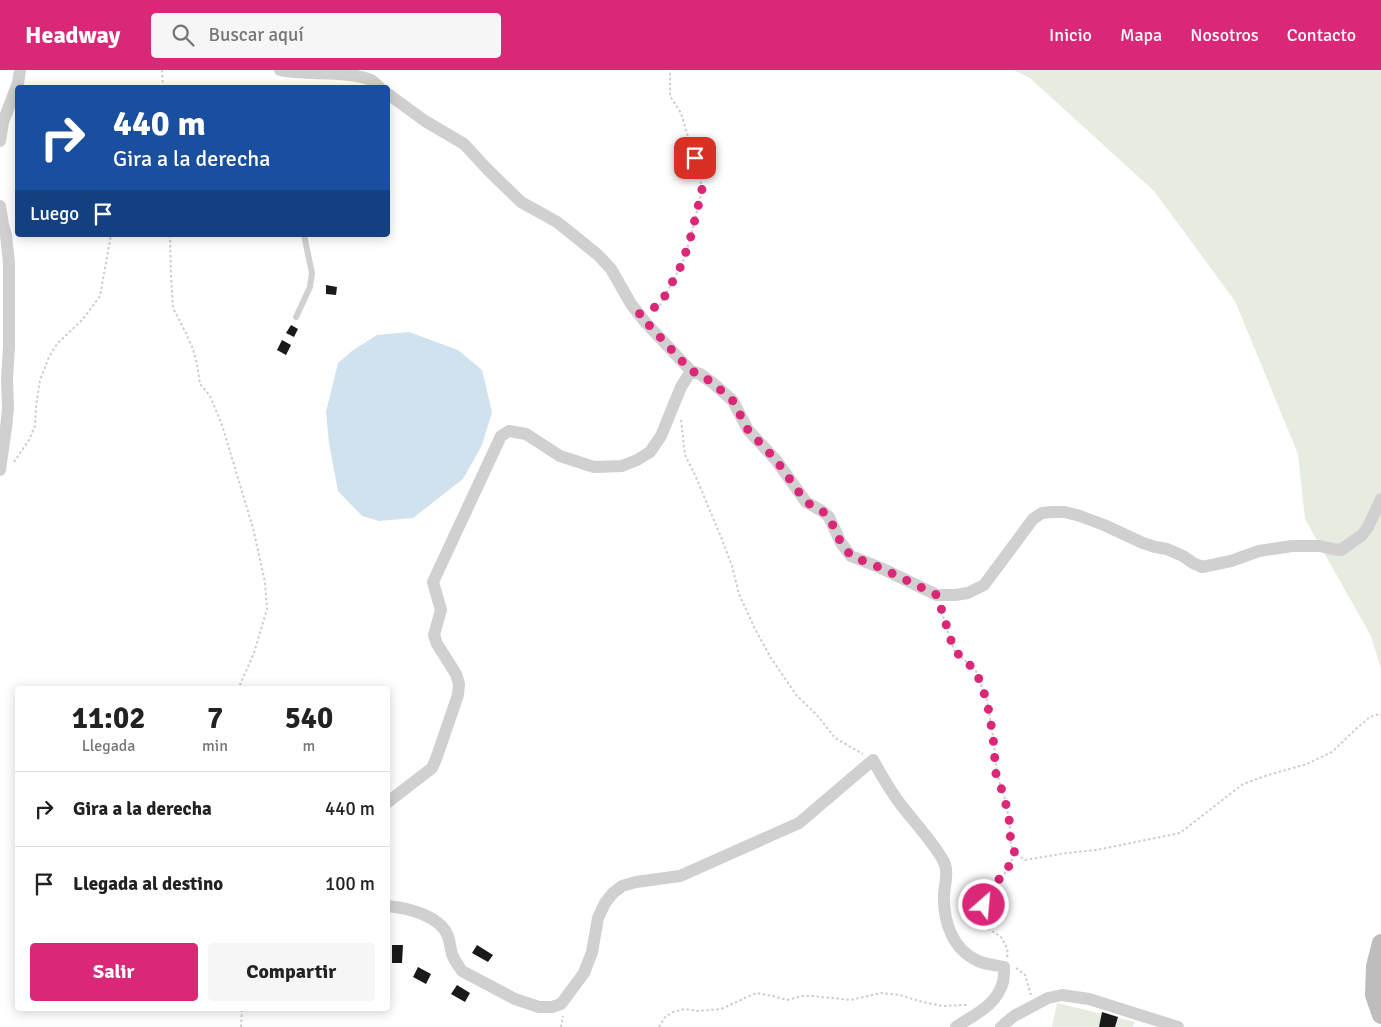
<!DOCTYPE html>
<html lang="es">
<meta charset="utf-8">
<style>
body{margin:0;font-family:Signika,sans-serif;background:#f6f6f6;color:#222;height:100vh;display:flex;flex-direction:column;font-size:19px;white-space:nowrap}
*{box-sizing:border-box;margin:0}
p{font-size:16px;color:#767676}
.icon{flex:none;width:28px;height:28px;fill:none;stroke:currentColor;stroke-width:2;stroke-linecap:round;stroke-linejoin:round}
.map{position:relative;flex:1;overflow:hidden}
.panel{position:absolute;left:15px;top:616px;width:375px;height:325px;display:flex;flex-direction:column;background:#fff;border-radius:5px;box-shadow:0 2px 12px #0003}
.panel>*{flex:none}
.banner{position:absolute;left:15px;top:15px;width:375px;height:152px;border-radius:5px;box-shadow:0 2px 12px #0003;background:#1a4fa0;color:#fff;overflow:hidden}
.pin{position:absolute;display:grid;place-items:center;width:42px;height:42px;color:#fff;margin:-21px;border-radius:10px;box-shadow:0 2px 8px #0006}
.me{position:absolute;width:55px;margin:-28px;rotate:27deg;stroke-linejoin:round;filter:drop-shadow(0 0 4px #0008)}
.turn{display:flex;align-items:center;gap:18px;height:105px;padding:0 15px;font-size:22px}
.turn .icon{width:65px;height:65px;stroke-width:2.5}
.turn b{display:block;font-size:35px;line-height:42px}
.then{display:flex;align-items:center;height:48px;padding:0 15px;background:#0003;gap:10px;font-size:19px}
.eta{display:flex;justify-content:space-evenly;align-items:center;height:85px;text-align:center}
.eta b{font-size:30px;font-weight:800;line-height:35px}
.action{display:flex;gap:10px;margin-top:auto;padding:10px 15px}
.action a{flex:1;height:58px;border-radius:5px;background:#db2777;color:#fff;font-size:20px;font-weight:800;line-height:58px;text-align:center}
.action a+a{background:#f6f6f6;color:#222}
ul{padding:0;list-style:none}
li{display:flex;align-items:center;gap:15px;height:75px;padding:0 15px;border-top:1px solid #e0e0e0}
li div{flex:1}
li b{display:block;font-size:19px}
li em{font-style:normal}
header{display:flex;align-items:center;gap:30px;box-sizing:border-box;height:70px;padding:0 25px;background:#db2777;color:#fff}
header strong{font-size:24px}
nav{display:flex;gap:28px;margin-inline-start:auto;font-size:18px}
.search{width:350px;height:45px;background:#f6f6f6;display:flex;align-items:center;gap:12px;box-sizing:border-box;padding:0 18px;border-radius:5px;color:#767676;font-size:19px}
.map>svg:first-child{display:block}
</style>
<header>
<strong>Headway</strong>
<div class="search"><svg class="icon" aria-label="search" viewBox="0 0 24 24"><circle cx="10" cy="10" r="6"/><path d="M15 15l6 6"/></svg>Buscar aquí</div>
<nav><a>Inicio</a><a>Mapa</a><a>Nosotros</a><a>Contacto</a></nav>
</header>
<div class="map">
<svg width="1381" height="957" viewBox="0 0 1381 957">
<rect width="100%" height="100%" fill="#fff"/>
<path fill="#e6ecdf" d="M1014,0H1381V599L1371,566L1305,449L1298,384L1235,231L1154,121L1030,8Z
M1057,933L1135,952L1133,957H1052Z"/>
<path fill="#cfe2ee" d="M409,262L458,280L482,300L492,342L482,375L463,409L413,448L379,451L362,446L338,421L329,373L326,342L338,293L352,281L377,265Z"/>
<path fill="#1a1a1a" d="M326,215L337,217L336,225L326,224Z
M291,255L298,259L294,267L286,263Z
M282,270L291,275L286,285L277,280Z
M392,875H403L402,893H392Z
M477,875L493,885L488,892L472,883Z
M418,897L431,904L426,914L413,907Z
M457,915L470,923L465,932L451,924Z
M1102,942L1118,947L1115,957H1099Z"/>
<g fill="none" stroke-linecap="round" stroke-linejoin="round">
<path stroke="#cdcdcd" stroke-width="2" stroke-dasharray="2.5 2.5" stroke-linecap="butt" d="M162,0L163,18
M170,165L171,205L173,238L187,265L193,279L197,294L200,314L210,326L222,355L253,458L265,512L267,539L254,583L238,619
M650,239L660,235L682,194L691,166L702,120L699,103L681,43L670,26V0
M681,350L685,385L695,405L721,467L732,496L739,524L755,559L771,588L797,626L817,645L835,668L863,684
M14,392L29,370L35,356L36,336L40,310L49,287L57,274L83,249L100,226L111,165
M940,537L954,580L976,601L987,631L993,666L997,704L1004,726L1009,748L1011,775L1015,783L1025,790L1067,783L1096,780L1180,763L1243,714L1268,705L1307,694L1332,682L1357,658L1370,647L1379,644L1381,645
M1007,887L1008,883L1006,876L1001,867L989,859L984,849V835L985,824L1007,801L1015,783
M1016,898L1025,905L1031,925
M241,957L242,939
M561,957L563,946
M659,957L665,947L673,942L685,939L698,941L721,939L756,923L773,926L787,930L803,926H813L850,930L881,923L900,925L919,931L942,936L967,935"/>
<path stroke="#d0d0d0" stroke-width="6" d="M296,247L310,217L312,203L304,165"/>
<path stroke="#d0d0d0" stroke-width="12" d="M280,0C306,6 348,0 371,10C374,12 377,15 380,18
M388,24L425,51L464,74L488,100L521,132L557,152L598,185L611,199L631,234L646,253L691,301L700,304L714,314L733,331L748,360L776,390L806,432L822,441L829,447L841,473L851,486L881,498L937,525H955L968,523L984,515L1033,449L1042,443L1052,442H1065L1080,446L1104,455L1143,473L1155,477L1167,479L1183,486L1193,493L1202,497L1231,491L1259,481L1292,476H1320L1332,479L1341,480L1362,465L1368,457L1381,429
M0,71L3,52L18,13L20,0
M0,136L3,155L6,165L9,193V277L7,309L8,338L6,358L0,400
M388,732L432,698L436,689L458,625L459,614L456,604L437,574L434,565L441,540L433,512L501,366L509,361L526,364L560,386L594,397L622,396L637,390L650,382L661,366L681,317L691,301
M388,836C407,838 438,845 447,864C450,870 450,877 452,884C454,890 458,895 462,901L515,929L539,937H552L561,934L584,903L592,882L598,848L605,833L613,823L622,816L636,812L680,806L799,753L873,690C882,706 890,721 902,736C915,753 932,771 943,790C949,800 945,813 944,824C943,851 952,879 978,891C987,895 996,895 1004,897C1004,902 1004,907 1003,912C997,935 974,945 956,957
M1001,957L1014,946L1048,928L1062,925L1089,929L1178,957"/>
<path stroke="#bdbdbd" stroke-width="18" d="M1381,873L1375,896L1374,925L1381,945"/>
</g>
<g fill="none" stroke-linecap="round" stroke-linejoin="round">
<path stroke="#db2777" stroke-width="9" stroke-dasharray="0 16.2" d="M695,88L699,102L702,120L691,166L682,194L660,235L639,244L691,301L700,304L714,314L733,331L748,360L776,390L806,432L822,441L829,447L841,473L851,486L881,498L937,525L954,580L976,601L987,631L993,666L996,704L1004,726L1009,748L1011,775L1015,783L1006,802L985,824L984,835"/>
</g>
</svg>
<div class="pin" style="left:695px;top:88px;background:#d93025"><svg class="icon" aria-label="arrive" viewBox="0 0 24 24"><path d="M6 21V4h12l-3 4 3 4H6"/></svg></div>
<svg class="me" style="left:984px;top:835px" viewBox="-20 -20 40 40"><circle r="17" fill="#db2777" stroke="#fff" stroke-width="3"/><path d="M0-11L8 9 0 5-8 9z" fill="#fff"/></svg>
<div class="banner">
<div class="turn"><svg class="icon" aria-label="right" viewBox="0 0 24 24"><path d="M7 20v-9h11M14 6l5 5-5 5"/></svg><div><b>440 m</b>Gira a la derecha</div></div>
<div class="then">Luego<svg class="icon" aria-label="arrive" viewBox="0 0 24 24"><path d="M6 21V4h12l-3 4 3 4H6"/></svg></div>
</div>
<section class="panel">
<div class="eta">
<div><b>11:02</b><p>Llegada</p></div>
<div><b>7</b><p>min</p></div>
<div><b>540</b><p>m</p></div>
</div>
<ul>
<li><svg class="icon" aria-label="right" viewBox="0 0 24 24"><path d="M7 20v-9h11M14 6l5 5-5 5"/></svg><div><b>Gira a la derecha</b></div><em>440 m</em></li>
<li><svg class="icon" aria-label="arrive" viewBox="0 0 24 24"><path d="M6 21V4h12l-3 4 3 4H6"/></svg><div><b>Llegada al destino</b></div><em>100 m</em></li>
</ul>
<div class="action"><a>Salir</a><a>Compartir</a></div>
</section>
</div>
